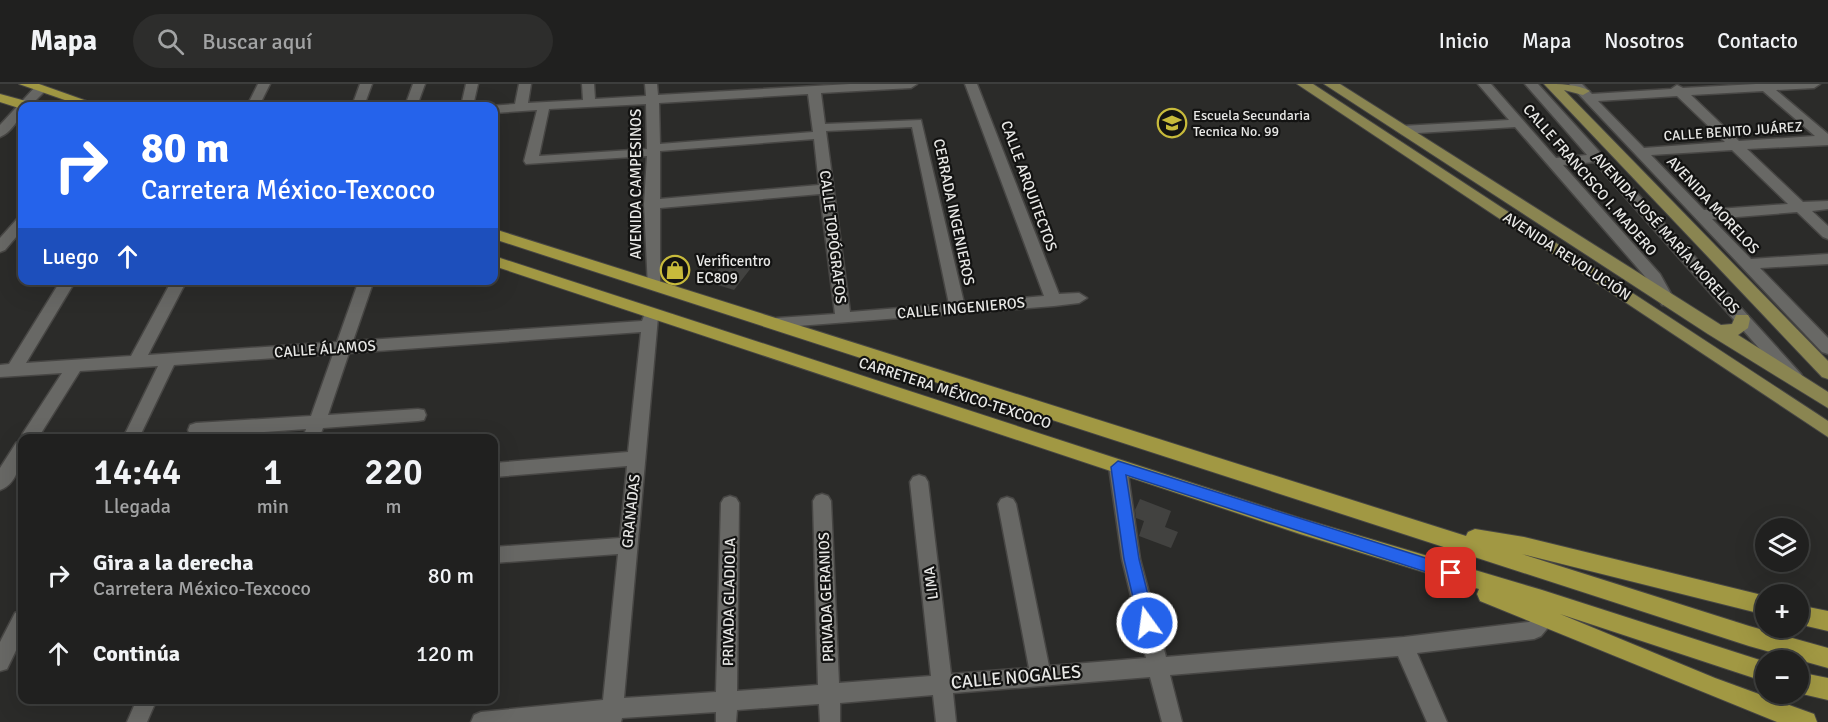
<!DOCTYPE html>
<html lang="es">
<meta charset="utf-8">
<style>
body{margin:0;font-family:Signika,sans-serif;background:#2d2d2c;color:#f1f3f6;height:100vh;display:flex;flex-direction:column;font-size:22px;white-space:nowrap}
*{box-sizing:border-box;margin:0}
p{font-size:20px;color:#a2a3a4}
.icon{flex:none;width:33px;height:33px;fill:none;stroke:currentColor;stroke-width:2;stroke-linecap:round;stroke-linejoin:round}
.map{position:relative;flex:1;overflow:hidden}
.side{position:absolute;left:18px;top:350px;width:480px;height:270px;display:flex;flex-direction:column;background:#20201f;border-radius:12px;box-shadow:0 6px 24px #0002,0 0 0 2px #3d3e3d}
.side>*{flex:none}
.hud{position:absolute;left:18px;top:18px;width:480px;height:183px;border-radius:12px;box-shadow:0 6px 24px #0002,0 0 0 2px #3d3e3d;background:#2563eb;color:#fff;overflow:hidden}
.buttons{position:absolute;left:1755px;top:434px;display:grid;gap:12px}
.buttons a{display:grid;place-items:center;width:54px;height:54px;border-radius:50%;background:#20201f;box-shadow:0 6px 24px #0002,0 0 0 2px #3d3e3d;font-size:30px}
.pin{position:absolute;display:grid;place-items:center;width:51px;height:51px;color:#fff;margin:-26px;border-radius:12px;box-shadow:0 3px 9px #0006}
.me{position:absolute;width:66px;margin:-33px;rotate:346deg;stroke-linejoin:round;filter:drop-shadow(0 0 4px #0008)}
.turn{display:flex;align-items:center;gap:21px;height:126px;padding:0 24px;font-size:27px}
.turn .icon{width:78px;height:78px;stroke-width:2.5}
.turn b{display:block;font-size:42px;line-height:51px}
.then{display:flex;align-items:center;height:57px;padding:0 24px;background:#0003;gap:12px;font-size:22px}
.eta{display:flex;justify-content:space-evenly;align-items:center;height:102px;text-align:center}
.eta b{font-size:36px;font-weight:600;line-height:42px}
ul{padding:0;list-style:none}
li{display:flex;align-items:center;gap:18px;height:78px;padding:0 24px}
li div{flex:1}
li b{display:block;font-size:22px}
li em{font-style:normal}
header{display:flex;align-items:center;gap:36px;box-sizing:border-box;height:84px;padding:0 30px;background:#20201f;border-bottom:2px solid #3d3e3d}
header strong{font-size:28px}
nav{display:flex;gap:33px;margin-inline-start:auto;font-size:21px}
.search{width:420px;height:54px;background:#2d2d2c;display:flex;align-items:center;gap:15px;box-sizing:border-box;padding:0 21px;border-radius:33px;color:#a2a3a4;font-size:22px}
.map>svg:first-child{display:block}
</style>
<header>
<strong>Mapa</strong>
<div class="search"><svg class="icon" aria-label="search" viewBox="0 0 24 24"><circle cx="10" cy="10" r="6"/><path d="M15 15l6 6"/></svg>Buscar aquí</div>
<nav><a>Inicio</a><a>Mapa</a><a>Nosotros</a><a>Contacto</a></nav>
</header>
<div class="map">
<svg width="1828" height="638" viewBox="0 0 1828 638">
<rect width="100%" height="100%" fill="#2b2b29"/>
<path fill="#424240" d="M726,176L751,184L734,206L708,198Z
M1140,415L1171,427L1165,443L1178,448L1171,464L1139,452L1144,437L1136,434L1135,426Z"/>
<g fill="none" stroke-linecap="round" stroke-linejoin="round">
<g stroke="#474644" stroke-width="3">
<path id="minor" d="M258,0H270L259,22H247Z
M360,0H372L364,22H352Z
M413,0H425L417,22H405Z
M466,0H478L473,22H461Z
M519,0H531L528,19L583,16L582,0H594L595,15L646,12L645,0H657L658,11L850,0H917L911,4L821,9L825,40L921,36L964,219L1044,212L965,0H977L1059,210L1079,209L1087,214L1079,219L1054,222L772,244L769,240L772,236L777,234L835,230L820,110L660,124V200L653,205L648,204L644,120L647,72L526,80L524,77L537,26L494,29V22H489L515,20ZM808,10L813,48L660,60L659,19ZM646,20L647,65L539,72L549,25ZM912,43L949,220L850,228L826,47ZM814,55L819,101L660,115V67Z
M1478,0H1491L1556,74L1587,71L1525,0H1538L1801,290L1803,294L1801,298H1789L1594,78L1563,81L1660,190L1675,217L1672,221H1662L1649,197L1515,43L1402,50L1396,46L1402,42L1509,36Z
M1569,0H1582L1592,10L1671,5L1677,1L1683,4L1756,0H1820L1814,4L1776,6L1828,50V61L1747,65L1803,118L1828,117V125L1812,127L1828,142V155L1823,153L1797,128L1712,135L1751,175L1828,170V180L1760,184L1828,254V270L1822,268ZM1763,7L1815,52L1739,57L1691,11ZM1677,12L1725,58L1644,64L1598,17ZM1732,66L1788,120L1704,126L1651,71Z
M40,1L46,5L44,8L30,22H22C22,34 10,49 0,53V41L36,2Z
M22,133V146L5,166L0,168V154L17,135Z
M61,196H76L26,279L131,272L172,196H187L148,271L337,258L359,196H374L353,257L642,237L645,229H655L658,233L624,614L716,608L721,419L724,414L730,412L736,414L739,419L737,607L818,601L813,417L816,412L822,410L828,412L831,417L839,599L931,592L910,398L913,393L919,391L925,393L928,398L951,590L1029,584L998,420L1001,415L1007,413L1013,415L1016,420L1049,582L1146,574L1122,475L1109,383L1112,378H1124L1127,383L1140,475L1166,573L1404,553L1529,538L1546,525L1553,528L1556,534L1541,552L1534,555L1417,569L1447,638H1427L1398,572L1170,591L1182,638H1162L1150,593L953,609L956,638H936L933,611L840,619V638H820L819,620L737,626L736,638H716V628L622,634L621,638H471L474,631L481,628L603,616L618,470L494,479V463L620,454L627,382L494,393V379L628,368L641,248L349,269L328,331L418,325L424,326L426,331L424,336L418,337L323,344L319,354H303L306,345L196,353L190,351L188,346L190,341L196,339L311,332L333,270L174,281L139,354H123L158,282L80,287L38,354H22C22,372 20,399 0,406V384L16,359L22,357L21,354L23,349L62,289L0,293V281L9,280Z
M22,526V554L7,585L0,587V558L15,529Z
M137,615H157L147,638H127Z"/>
</g>
<g stroke="#474644" stroke-width="2">
<path id="major" d="M1297,0H1313L1828,337V353Z
M1324,0H1340L1721,241L1732,240L1736,231H1748L1750,235L1748,244L1738,251L1828,308V324L1708,250Z
M1544,0C1559,0 1578,0 1590,7L1583,11L1564,6L1828,277V295L1822,293Z"/>
</g>
<g stroke="#474644" stroke-width="2">
<path id="highway" d="M19,0H39L101,22H82Z
M0,10L33,19L35,22H22V25L0,18Z
M494,145L1466,452L1468,448L1475,445L1524,453L1766,512V531L1522,470L1749,542L1828,564V584L1749,562L494,155Z
M494,172L1300,434L1542,506L1766,578V598L1560,530L1715,594L1814,630L1817,638H1777L1480,517L1477,510L1479,505L1300,450L494,182Z
M1798,521L1828,527V547L1798,540Z
M1798,588L1828,594V616L1798,609Z"/>
</g>
<use href="#minor" fill="#686865" fill-rule="evenodd"/>
<use href="#major" fill="#8a8551" fill-rule="evenodd"/>
<use href="#highway" fill="#a19843" fill-rule="evenodd"/>
</g>
<path fill="#2563eb" stroke="#184099" stroke-width="1.5" d="M1118,377L1451,482L1456,484L1459,489L1456,494L1451,496L1126,391L1139,475L1155,539L1153,544L1147,546L1142,544L1139,539L1124,475L1111,383Z"/>
<defs>
<g id="school-ring" transform="scale(1.5)"><circle r="9.5" fill="#131312" stroke="#c8bb3b" stroke-width="1.5"/><path d="M0-5L7-2L0 1L-7-2ZM-4 1L0 2.5L4 1V4Q0 6-4 4Z" fill="#c8bb3b"/></g>
<g id="shop-ring" transform="scale(1.5)"><circle r="9.5" fill="#131312" stroke="#c8bb3b" stroke-width="1.5"/><path d="M-5-2.5h2.3a2.7 3.5 0 0 1 5.4 0H5L5.5 6h-11ZM-1.5-2.5h3a1.5 2.3 0 0 0-3 0Z" fill="#c8bb3b"/></g>
</defs>
<g fill-rule="evenodd">
<use href="#school-ring" x="1172" y="39"/>
<use href="#shop-ring" x="675" y="186"/>
</g>
<g text-anchor="middle" stroke-width="4.5" stroke-linejoin="round" paint-order="stroke">
<g font-size="14" fill="#e8e8e6" stroke="#131312" text-anchor="start">
<text x="1193" y="36">Escuela Secundaria<tspan x="1193" dy="16">Tecnica No. 99</tspan></text>
</g>
<g font-size="14" fill="#e8e8e6" stroke="#131312">
<text transform="translate(1733 47) rotate(-4)" y="5">CALLE BENITO JUÁREZ</text>
</g>
<g font-size="15" fill="#e8e8e6" stroke="#131312">
<text transform="translate(1590 96) rotate(49)" y="5">CALLE FRANCISCO I. MADERO</text>
<text transform="translate(636 100) rotate(-90)" y="5">AVENIDA CAMPESINOS</text>
<text transform="translate(1029 102) rotate(70)" y="5">CALLE ARQUITECTOS</text>
<text transform="translate(1713 121) rotate(47)" y="5">AVENIDA MORELOS</text>
<text transform="translate(954 128) rotate(78)" y="5">CERRADA INGENIEROS</text>
<text transform="translate(1666 149) rotate(48)" y="5">AVENIDA JOSÉ MARÍA MORELOS</text>
<text transform="translate(833 153) rotate(83)" y="5">CALLE TOPÓGRAFOS</text>
<text transform="translate(1567 172) rotate(33)" y="5">AVENIDA REVOLUCIÓN</text>
<text transform="translate(961 224) rotate(-5)" y="5">CALLE INGENIEROS</text>
<text transform="translate(325 265) rotate(-4)" y="5">CALLE ÁLAMOS</text>
<text transform="translate(955 309) rotate(18)" y="5">CARRETERA MÉXICO-TEXCOCO</text>
<text transform="translate(631 427) rotate(-84)" y="5">GRANADAS</text>
<text transform="translate(931 499) rotate(-97)" y="5">LIMA</text>
<text transform="translate(826 513) rotate(-92)" y="5">PRIVADA GERANIOS</text>
<text transform="translate(729 518) rotate(-89)" y="5">PRIVADA GLADIOLA</text>
</g>
<g font-size="15" fill="#e8e8e6" stroke="#131312" text-anchor="start">
<text x="696" y="182">Verificentro<tspan x="696" dy="17">EC809</tspan></text>
</g>
<g font-size="18" fill="#e8e8e6" stroke="#131312">
<text transform="translate(1016 593) rotate(-5)" y="6">CALLE NOGALES</text>
</g>
</g>
</svg>
<div class="buttons">
<a><svg class="icon" aria-label="layers" viewBox="0 0 24 24"><path d="M12 4l9 5-9 5-9-5zM3 14l9 5 9-5"/></svg></a>
<a>+</a>
<a>−</a>
</div>
<div class="pin" style="left:1451px;top:489px;background:#d93025"><svg class="icon" aria-label="arrive" viewBox="0 0 24 24"><path d="M6 21V4h12l-3 4 3 4H6"/></svg></div>
<svg class="me" style="left:1147px;top:539px" viewBox="-20 -20 40 40"><circle r="17" fill="#2563eb" stroke="#fff" stroke-width="3"/><path d="M0-11L8 9 0 5-8 9z" fill="#fff"/></svg>
<div class="hud">
<div class="turn"><svg class="icon" aria-label="right" viewBox="0 0 24 24"><path d="M7 20v-9h11M14 6l5 5-5 5"/></svg><div><b>80 m</b>Carretera México-Texcoco</div></div>
<div class="then">Luego<svg class="icon" aria-label="ahead" viewBox="0 0 24 24"><path d="M12 20V5M6 11l6-6 6 6"/></svg></div>
</div>
<section class="side">
<div class="eta">
<div><b>14:44</b><p>Llegada</p></div>
<div><b>1</b><p>min</p></div>
<div><b>220</b><p>m</p></div>
</div>
<ul>
<li><svg class="icon" aria-label="right" viewBox="0 0 24 24"><path d="M7 20v-9h11M14 6l5 5-5 5"/></svg><div><b>Gira a la derecha</b><p>Carretera México-Texcoco</p></div><em>80 m</em></li>
<li><svg class="icon" aria-label="ahead" viewBox="0 0 24 24"><path d="M12 20V5M6 11l6-6 6 6"/></svg><div><b>Continúa</b></div><em>120 m</em></li>
</ul>
</section>
</div>
